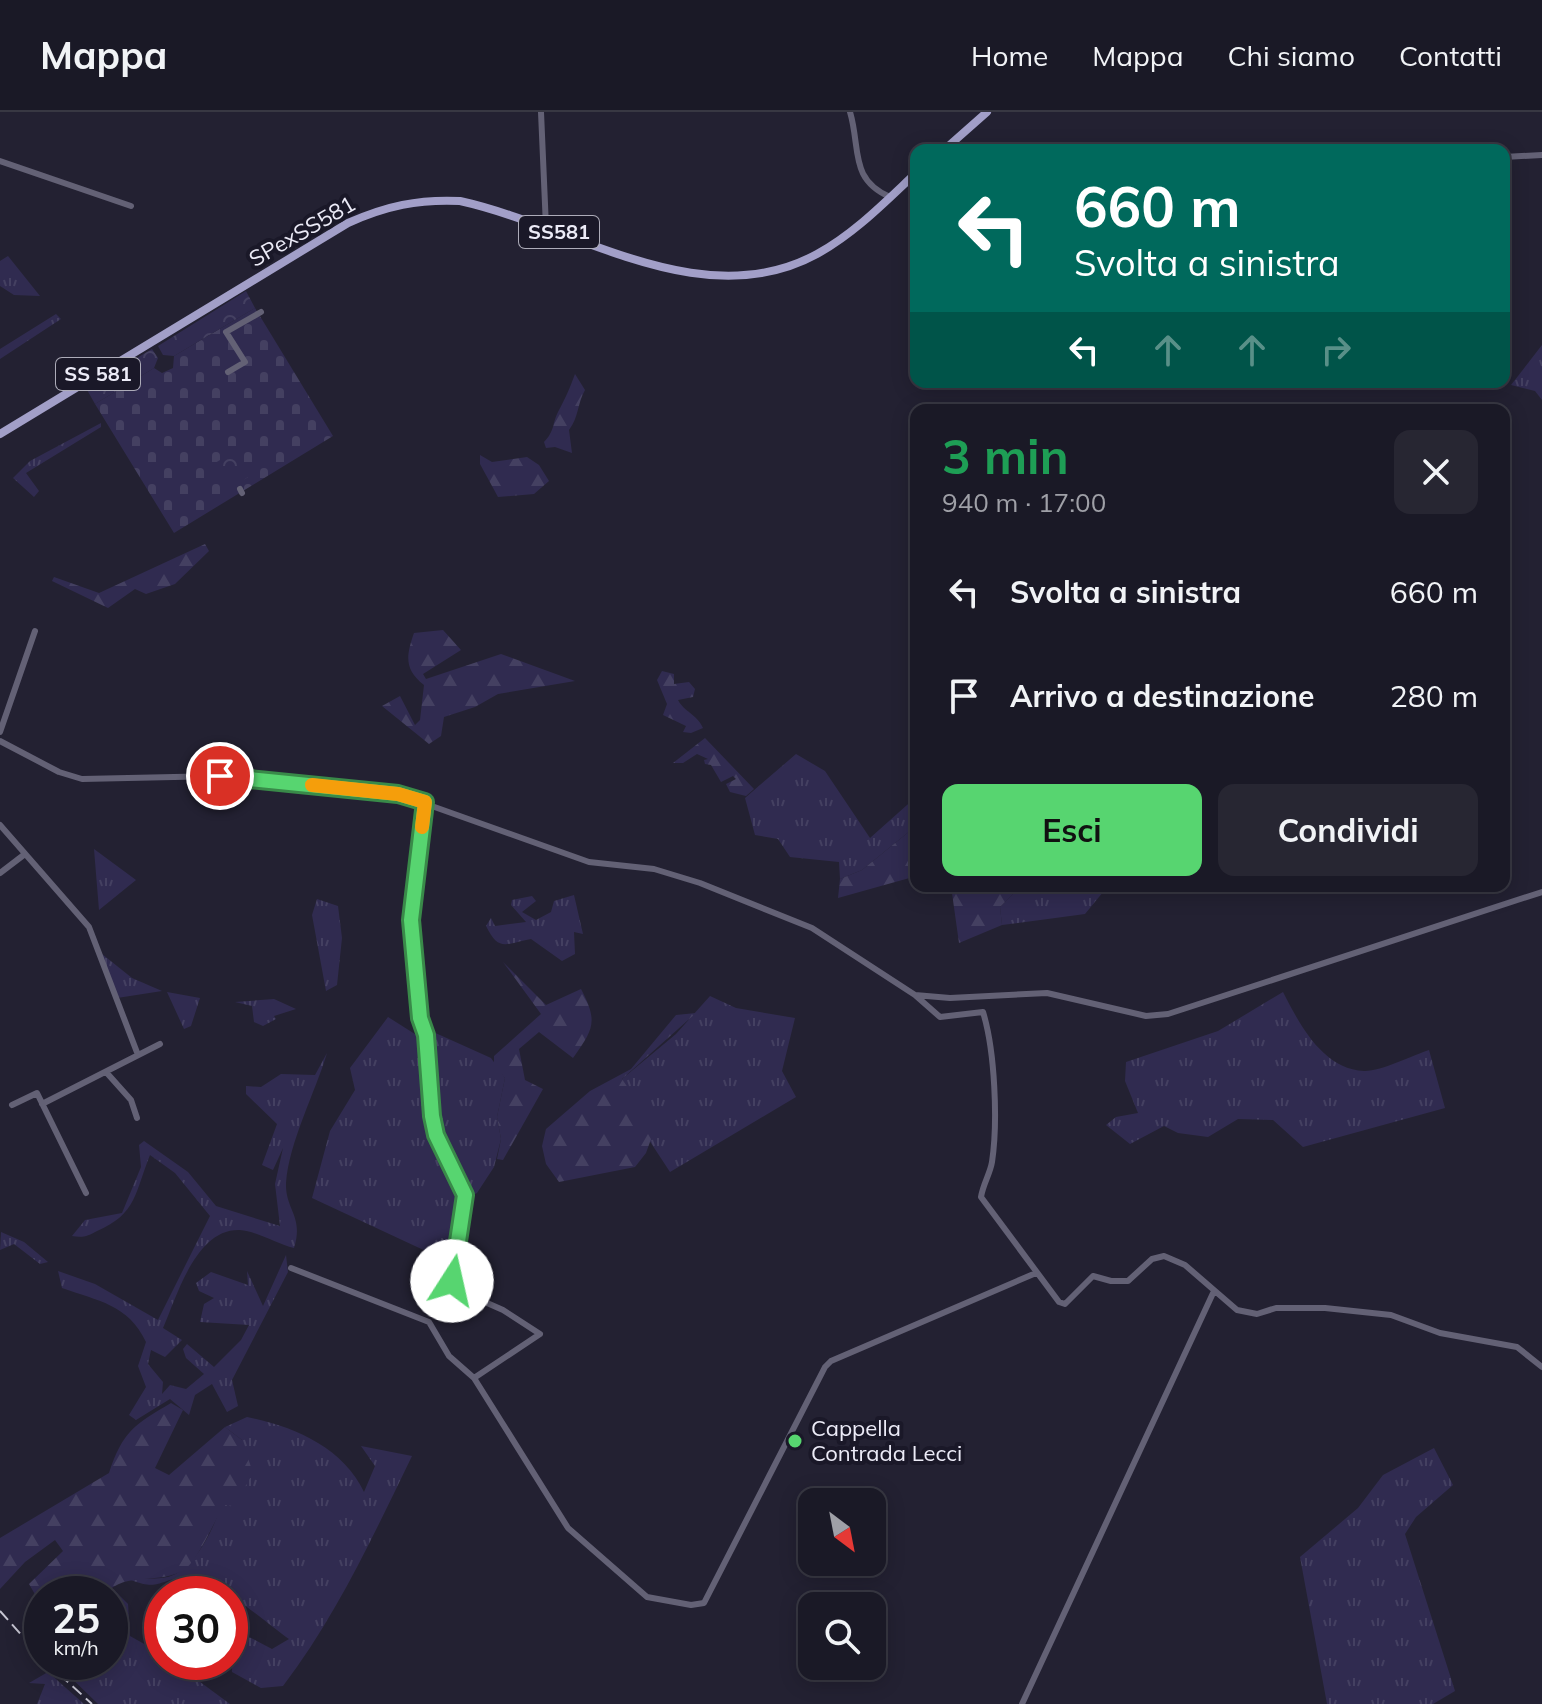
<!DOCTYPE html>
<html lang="it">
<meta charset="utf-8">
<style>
body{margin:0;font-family:Mulish,sans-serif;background:#272632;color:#f1f3f6;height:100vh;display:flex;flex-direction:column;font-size:30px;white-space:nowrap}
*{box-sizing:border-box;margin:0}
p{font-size:26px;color:#9fa0a7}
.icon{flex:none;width:44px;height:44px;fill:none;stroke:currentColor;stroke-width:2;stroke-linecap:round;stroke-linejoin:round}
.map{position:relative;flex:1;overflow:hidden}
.sheet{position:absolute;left:910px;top:292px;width:600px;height:488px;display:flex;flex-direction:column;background:#1a1926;border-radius:16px;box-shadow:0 4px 20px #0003,0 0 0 2px #383843}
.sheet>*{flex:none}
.guide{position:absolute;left:910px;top:32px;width:600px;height:244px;border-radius:16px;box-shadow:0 4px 20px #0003,0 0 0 2px #383843;background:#00695c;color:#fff;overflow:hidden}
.needle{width:52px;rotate:148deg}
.buttons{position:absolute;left:798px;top:1376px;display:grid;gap:16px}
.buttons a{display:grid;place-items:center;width:88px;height:88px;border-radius:16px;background:#1a1926;box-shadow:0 4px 20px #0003,0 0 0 2px #383843;font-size:40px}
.speed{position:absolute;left:24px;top:1464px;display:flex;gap:16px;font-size:40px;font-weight:700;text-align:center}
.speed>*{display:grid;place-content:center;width:104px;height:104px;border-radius:50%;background:#1a1926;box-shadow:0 4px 20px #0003,0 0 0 2px #383843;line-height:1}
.speed small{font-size:20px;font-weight:400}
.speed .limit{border:12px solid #d22;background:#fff;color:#111}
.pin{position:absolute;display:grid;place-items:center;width:68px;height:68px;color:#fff;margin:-34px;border:4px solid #fff;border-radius:50%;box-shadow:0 2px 8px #0007}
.me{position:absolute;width:88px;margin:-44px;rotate:10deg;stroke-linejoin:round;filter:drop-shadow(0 0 6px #0008)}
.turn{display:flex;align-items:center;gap:28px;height:168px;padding:0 32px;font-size:36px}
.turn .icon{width:104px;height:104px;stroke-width:2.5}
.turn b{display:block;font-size:56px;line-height:68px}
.lanes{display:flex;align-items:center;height:76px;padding:0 32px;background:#0003;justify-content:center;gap:40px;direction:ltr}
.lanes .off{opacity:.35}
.round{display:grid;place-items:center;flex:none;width:84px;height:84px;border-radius:16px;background:#272632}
.overview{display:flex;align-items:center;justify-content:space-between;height:136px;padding:0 32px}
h1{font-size:48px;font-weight:700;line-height:60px;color:#1e9e55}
.primary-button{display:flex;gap:16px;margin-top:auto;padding:16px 32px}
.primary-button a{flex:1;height:92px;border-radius:16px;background:#57d570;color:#111;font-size:32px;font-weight:700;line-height:92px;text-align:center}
.primary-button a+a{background:#272632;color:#f1f3f6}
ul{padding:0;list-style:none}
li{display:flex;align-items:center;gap:24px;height:104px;padding:0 32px}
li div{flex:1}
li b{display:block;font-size:30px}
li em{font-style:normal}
header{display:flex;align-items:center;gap:48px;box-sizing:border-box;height:112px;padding:0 40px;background:#1a1926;border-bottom:2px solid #383843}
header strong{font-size:38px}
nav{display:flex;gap:44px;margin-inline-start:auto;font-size:28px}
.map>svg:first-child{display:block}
</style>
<header>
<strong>Mappa</strong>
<nav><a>Home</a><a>Mappa</a><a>Chi siamo</a><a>Contatti</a></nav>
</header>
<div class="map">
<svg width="1542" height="1592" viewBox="0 0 1542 1592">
<defs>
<pattern id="grass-tufts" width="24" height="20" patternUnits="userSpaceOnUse" patternTransform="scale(2)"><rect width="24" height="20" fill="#302b50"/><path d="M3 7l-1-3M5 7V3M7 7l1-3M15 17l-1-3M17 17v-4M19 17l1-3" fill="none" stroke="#444061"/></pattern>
<pattern id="forest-firs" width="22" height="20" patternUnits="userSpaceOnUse" patternTransform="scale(2)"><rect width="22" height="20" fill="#302b50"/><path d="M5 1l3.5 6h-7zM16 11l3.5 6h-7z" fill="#444061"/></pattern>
<pattern id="cemetery-stones" width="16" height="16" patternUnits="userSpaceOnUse" patternTransform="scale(2)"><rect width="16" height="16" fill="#302b50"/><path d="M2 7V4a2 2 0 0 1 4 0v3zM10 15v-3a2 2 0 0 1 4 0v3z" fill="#444061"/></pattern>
<pattern id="park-crowns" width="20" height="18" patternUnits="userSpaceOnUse" patternTransform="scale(2)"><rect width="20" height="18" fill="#302b50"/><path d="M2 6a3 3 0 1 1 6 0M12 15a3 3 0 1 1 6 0" fill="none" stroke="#444061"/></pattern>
</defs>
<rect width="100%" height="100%" fill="#232132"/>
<path fill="url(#grass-tufts)" d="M8,144L40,184L14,183L0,174V149Z
M56,202L61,207L0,247V237Z
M1542,233V288L1535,279L1511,273Z
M101,311V315L26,361L39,379L34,385L13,366L30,349Z
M796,642L825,659L870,726L916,685V714L862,758L840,767L839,750L790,745L778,727L755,723L745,686Z
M94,737L136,768L99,798Z
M1021,774H1108L1085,802L1002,813L1000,795Z
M574,783L583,822L574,820L575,842L562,849L531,827C505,832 499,840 486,814L491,806L495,814L526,810L511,793L512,788L532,784L536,789L522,800L536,808L551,800L554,789Z
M317,787L338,794L342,826L337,873L326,879L312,803Z
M97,838L132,866L162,879L117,886Z
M167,880L200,886L191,914L184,917Z
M1283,880C1299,911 1322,957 1364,959C1379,960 1414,943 1429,938L1445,996L1303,1035L1273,1008L1238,1007L1208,1025L1178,1021L1164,1014L1130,1032L1106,1013L1116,1005L1138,1001L1125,969L1126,950L1218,919Z
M710,884L736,896L795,906L782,959L796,985L670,1060L649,1028L651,1022L622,967L676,922Z
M274,887L296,897L274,904L276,907L263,914L254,910L252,894L235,890Z
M388,905L418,924L427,1016L454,1072L457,1090L445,1148L312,1086L330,1019L355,978L350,956Z
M431,919L491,946L505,966L497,1005L501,1027L494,1055L477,1081L469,1085L437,1009Z
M327,941C315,981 289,1030 286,1071C285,1098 304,1104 294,1136C277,1132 256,1119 240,1118C196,1116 177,1184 163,1216L182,1228L165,1245L151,1238L148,1252L163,1270L162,1282L170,1273L186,1277L204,1262L186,1246L183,1237L187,1232L214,1255L241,1228L249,1213L200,1210L204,1192L214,1186L199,1179L196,1171L211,1160L248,1173L247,1159L263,1194L286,1143L288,1160L232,1268L238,1294L227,1300L212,1272L195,1283L189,1303L170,1287L136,1308L129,1303L146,1275L138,1254L146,1230C128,1192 98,1189 62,1176L58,1159L95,1172L158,1208L210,1104L175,1061L150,1043C135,1080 137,1102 97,1119C88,1124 83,1126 72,1124L85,1108L122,1101L141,1055L139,1033L144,1029L188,1060L216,1094L280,1114L275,1072L283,1036L273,1058L262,1053L277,1012L246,982V974L261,975L281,962L315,963Z
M1,1120L24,1130L48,1150L40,1152L14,1132L0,1138Z
M247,1305C293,1314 343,1335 364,1380L375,1354L361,1334L412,1344C373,1424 337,1503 283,1574L261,1576L232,1560L230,1515L272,1537L289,1527C263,1509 214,1463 184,1465C159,1468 159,1479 131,1468C143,1465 156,1468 168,1465C210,1453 231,1366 242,1328L225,1315Z
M1434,1336L1453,1373L1416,1405L1405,1422L1455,1579L1433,1592H1327L1300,1445L1358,1396L1383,1363Z
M111,1475L128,1492L130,1524L162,1542V1550H173L230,1592H98L55,1550H110V1534L116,1521L110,1482H105Z
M48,1560L84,1592H37L45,1572L29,1571Z"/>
<path fill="url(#forest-firs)" d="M575,262L585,278C577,292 579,305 569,318L572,341L555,335L546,336L544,330C555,319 552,312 558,300C565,287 570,276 575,262Z
M480,343L492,350L527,345L539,353L549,369L534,382L498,385L480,352Z
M205,432L209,439L175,472L146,482L135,477L108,496L52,469L54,465L99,481Z
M443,518L461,538L423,562L426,567L501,542L575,569L498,582L475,595L444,605L441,624L429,632L382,594L400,584L415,613L420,608L424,573C404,557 406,544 414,521Z
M662,559L674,562V572L689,570L695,577L693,585L678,588C684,600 697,602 703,616L691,621L683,620L686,614L663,603L667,592L657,568Z
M705,626L754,677L746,684L730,680L726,672L736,667L733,664L721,670L711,653L705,652L704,648L708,647L697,642L683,651H673Z
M916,714V769L913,765L838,786L840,767L862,758Z
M951,774H1021L1000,795L1002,813L959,831Z
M503,850L546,893L581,877C598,909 594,917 573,946L539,920L519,937L525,968L543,977L503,1048L497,1047L501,1027L497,1005L505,966L494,953V944L541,902Z
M696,901L622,967L655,1016L646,1041L635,1055L559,1070L546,1052L542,1034L546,1017L590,979L631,957L676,903Z
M171,1291L183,1298L155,1356L169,1363L225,1315L242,1328L253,1361L234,1394L224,1393C215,1408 198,1448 185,1457C160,1474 127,1458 105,1482L36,1484L29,1472L63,1439L55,1428L25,1450L0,1477V1426L109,1361C123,1319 134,1313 171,1291Z"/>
<path fill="url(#cemetery-stones)" d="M255,196L333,324L174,421L95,292L154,256L162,261L173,256L174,244Z"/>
<path fill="url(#park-crowns)" d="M246,179L255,196L174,244L163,243L158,234Z
M152,237L158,246L154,256L95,292L86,276Z
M230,342L250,364L225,379L217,366L215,351Z"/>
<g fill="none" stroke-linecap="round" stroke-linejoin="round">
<path stroke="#636175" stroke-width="6" d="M541,0L546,115
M850,0C861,37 849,67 890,85
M1504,45L1542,43
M0,49L131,94
M228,260L245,250L226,220L261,200
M240,377L242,381
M0,620L35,519
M0,629L59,660L82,667L220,664L398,682L589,750L654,757L700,771L812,816L915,883L950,886L1047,881L1146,904L1168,902L1542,780
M425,690L411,808L432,1004L436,1023L465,1083L453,1176L503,1198L540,1222L474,1266L568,1416L647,1485L691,1493L704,1491L825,1255L831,1249L1036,1161
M0,713L89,815L138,943
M0,761L25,742
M915,883L940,905L983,900C995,939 998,1010 992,1050C990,1062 983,1072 981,1085L1059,1190L1065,1192L1093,1164L1111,1169H1128L1152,1147L1164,1144L1185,1153L1237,1198L1257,1202L1276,1196H1325L1391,1203L1440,1221L1517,1235L1542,1255
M106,960L131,988L137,1006
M42,992L160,932
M12,993L37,981L86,1081
M291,1156L429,1210L449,1244L474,1266
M1022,1592L1214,1179"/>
<path stroke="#a29fc8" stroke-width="8" d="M944,38L987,0
M0,322L348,111C386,94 418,87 460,89C574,114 702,205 817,142C855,121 885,90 916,61"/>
<path stroke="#c7c6d3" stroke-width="2" stroke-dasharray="12 6" stroke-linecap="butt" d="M0,1499L42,1546
M46,1550L92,1592"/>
</g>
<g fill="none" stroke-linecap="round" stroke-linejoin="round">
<g stroke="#398a49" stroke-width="20">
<path id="route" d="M220,664L398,682L425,690L411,808L420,906L426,923L432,1004L436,1023L465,1083L452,1169"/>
</g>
<use href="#route" stroke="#57d570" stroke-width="14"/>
<path stroke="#f59e0b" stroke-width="14" d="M312,673L398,682L425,690L422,715"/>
</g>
<circle fill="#57d570" stroke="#1a1828" stroke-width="3" cx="795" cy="1329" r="8"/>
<g text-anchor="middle" stroke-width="8" stroke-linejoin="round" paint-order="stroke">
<g fill="#1a1828" stroke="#adacb9" stroke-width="2">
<rect x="519" y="104" width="80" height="32" rx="6"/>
<rect x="56" y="246" width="84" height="32" rx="6"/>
</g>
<g font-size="20" font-weight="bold" fill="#ecebf7">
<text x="559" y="127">SS581</text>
<text x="98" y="269">SS 581</text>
</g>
<g font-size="22" fill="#ecebf7" stroke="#1a1828">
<text transform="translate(302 119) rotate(-30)" y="8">SPexSS581</text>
</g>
<g font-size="22" fill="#ecebf7" stroke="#1a1828" text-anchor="start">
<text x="811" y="1324">Cappella<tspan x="811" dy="25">Contrada Lecci</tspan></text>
</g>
</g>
</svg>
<div class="buttons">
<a><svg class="needle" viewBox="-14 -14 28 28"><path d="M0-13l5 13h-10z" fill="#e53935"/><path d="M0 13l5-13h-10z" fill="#9fa0a7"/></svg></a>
<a><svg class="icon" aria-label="search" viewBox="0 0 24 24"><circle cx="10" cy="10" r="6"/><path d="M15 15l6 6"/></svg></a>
</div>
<div class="speed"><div>25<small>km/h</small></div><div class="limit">30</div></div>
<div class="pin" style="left:220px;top:664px;background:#d93025"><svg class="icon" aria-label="arrive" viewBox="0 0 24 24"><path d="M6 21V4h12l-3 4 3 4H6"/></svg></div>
<svg class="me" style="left:452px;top:1169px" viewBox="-20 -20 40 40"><circle r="19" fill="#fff"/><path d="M0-13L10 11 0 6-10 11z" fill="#57d570"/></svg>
<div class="guide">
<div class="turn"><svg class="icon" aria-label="left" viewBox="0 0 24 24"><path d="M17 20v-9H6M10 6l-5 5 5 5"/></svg><div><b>660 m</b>Svolta a sinistra</div></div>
<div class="lanes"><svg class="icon" aria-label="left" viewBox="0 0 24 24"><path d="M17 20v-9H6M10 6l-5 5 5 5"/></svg><svg class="icon off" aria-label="ahead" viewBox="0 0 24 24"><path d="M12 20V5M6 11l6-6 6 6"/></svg><svg class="icon off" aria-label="ahead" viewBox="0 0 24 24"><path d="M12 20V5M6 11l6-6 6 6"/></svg><svg class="icon off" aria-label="right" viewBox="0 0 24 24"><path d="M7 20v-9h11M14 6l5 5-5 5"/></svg></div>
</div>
<section class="sheet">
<div class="overview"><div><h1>3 min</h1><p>940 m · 17:00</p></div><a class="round"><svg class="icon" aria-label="close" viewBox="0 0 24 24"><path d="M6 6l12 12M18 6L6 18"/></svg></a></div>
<ul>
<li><svg class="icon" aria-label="left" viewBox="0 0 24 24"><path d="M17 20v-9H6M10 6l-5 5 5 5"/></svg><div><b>Svolta a sinistra</b></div><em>660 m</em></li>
<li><svg class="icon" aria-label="arrive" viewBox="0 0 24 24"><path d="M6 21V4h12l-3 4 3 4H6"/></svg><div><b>Arrivo a destinazione</b></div><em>280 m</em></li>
</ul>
<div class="primary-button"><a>Esci</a><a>Condividi</a></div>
</section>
</div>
